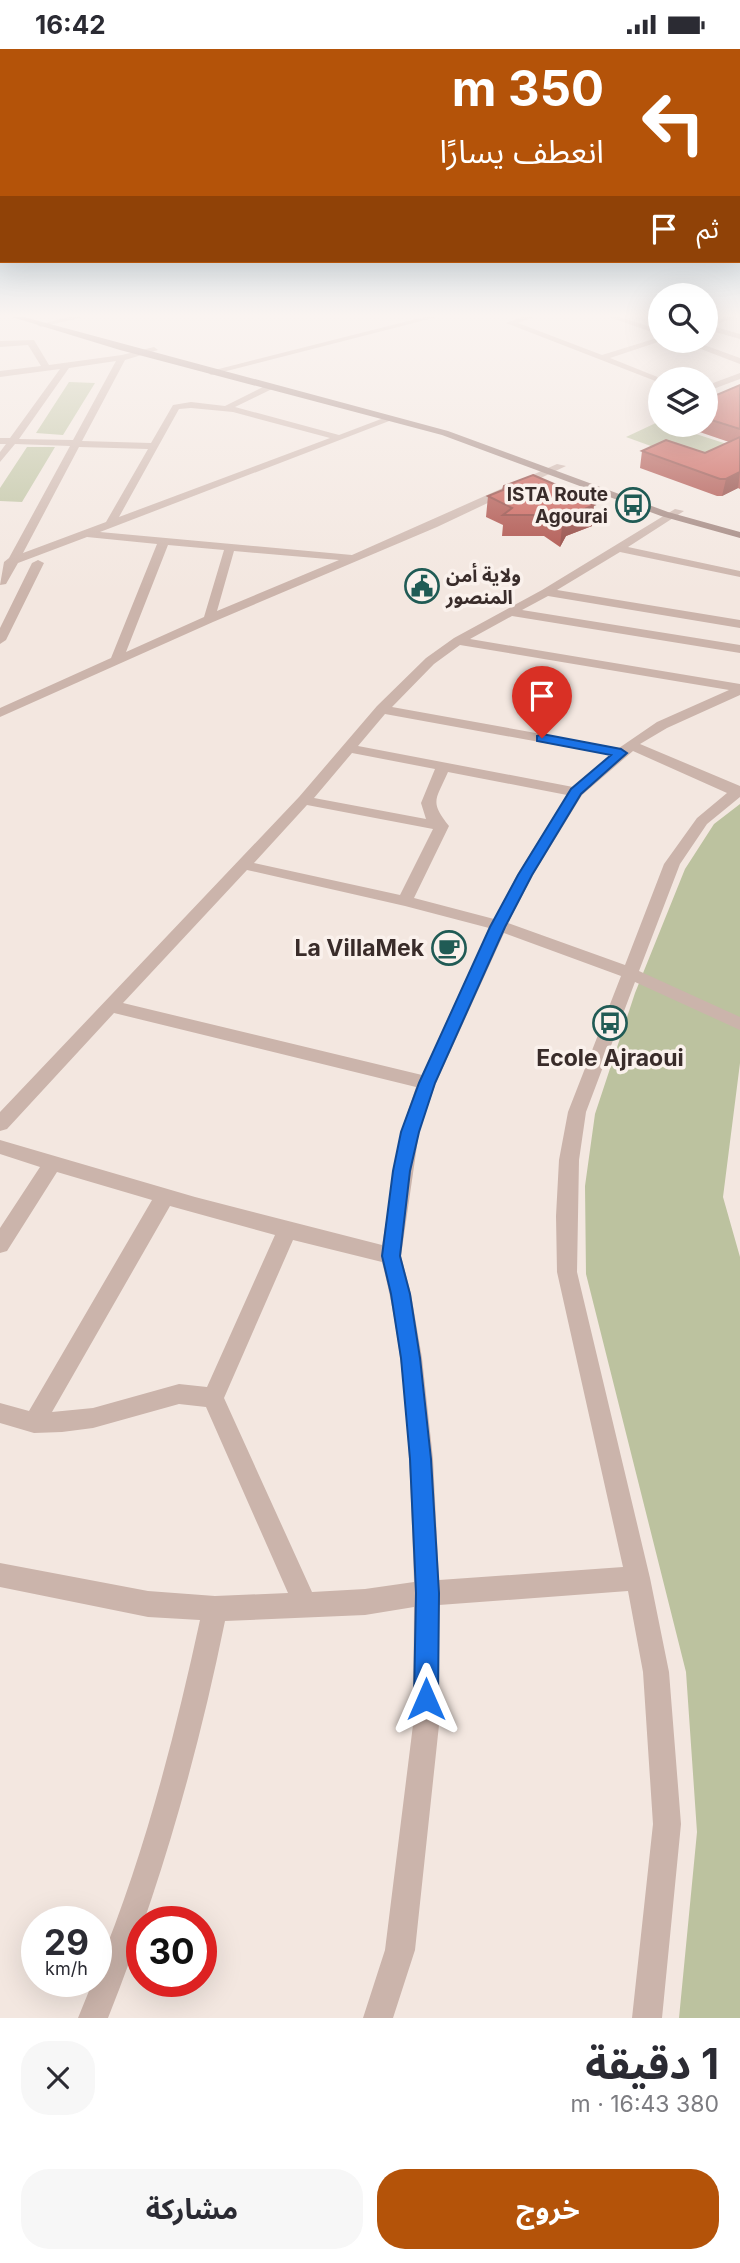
<!DOCTYPE html>
<html lang="ar">
<meta charset="utf-8">
<style>
body{margin:0;font-family:Inter,"Noto Sans Arabic",sans-serif;background:#f7f7f7;color:#2b2b33;direction:rtl;height:100vh;display:flex;flex-direction:column;font-size:26px;white-space:nowrap}
*{box-sizing:border-box;margin:0}
p{font-size:23px;color:#7c7c81}
.icon{flex:none;width:38px;height:38px;fill:none;stroke:currentColor;stroke-width:2;stroke-linecap:round;stroke-linejoin:round}
.map{position:relative;height:1969px;overflow:hidden;direction:ltr}
.panel{display:flex;flex-direction:column;background:#fff;flex:1}
.panel>*{flex:none}
.hud{position:absolute;left:0px;top:0px;width:740px;height:214px;box-shadow:0 7px 28px #0002;direction:rtl;background:#b45309;color:#fff;overflow:hidden}
.tools{position:absolute;left:648px;top:234px;display:grid;gap:14px}
.tools a{display:grid;place-items:center;width:70px;height:70px;border-radius:50%;background:#fff;box-shadow:0 7px 28px #0002;font-size:35px}
.speed{position:absolute;left:21px;top:1857px;display:flex;gap:14px;font-size:35px;font-weight:700;text-align:center}
.speed>*{display:grid;place-content:center;width:91px;height:91px;border-radius:50%;background:#fff;box-shadow:0 7px 28px #0002;line-height:1}
.speed small{font-size:18px;font-weight:400}
.speed .limit{border:10px solid #d22;background:#fff;color:#111}
.pin{position:absolute;display:grid;place-items:center;width:60px;height:60px;color:#fff;margin:-72px -30px;border-radius:50% 50% 50% 0;rotate:-45deg;box-shadow:0 0 7px #0007}
.pin .icon{rotate:45deg}
.me{position:absolute;width:77px;margin:-38px;rotate:0deg;stroke-linejoin:round;filter:drop-shadow(0 0 5px #0008)}
.turn{display:flex;align-items:center;gap:24px;height:147px;padding:0 21px;font-size:32px}
.turn .icon{width:91px;height:91px;stroke-width:2.5}
.turn b{display:block;font-size:49px;line-height:60px}
.then{display:flex;align-items:center;height:66px;padding:0 21px;background:#0003;gap:14px;font-size:26px}
.round{display:grid;place-items:center;flex:none;width:74px;height:74px;border-radius:28px;background:#f7f7f7}
.overview{display:flex;align-items:center;justify-content:space-between;height:119px;padding:0 21px}
h1{font-size:42px;font-weight:700;line-height:52px}
.cta{display:flex;gap:14px;margin-top:auto;padding:14px 21px}
.cta a{flex:1;height:80px;border-radius:28px;background:#b45309;color:#fff;font-size:28px;font-weight:700;line-height:80px;text-align:center}
.cta a+a{background:#f7f7f7;color:#2b2b33}
.status{display:flex;justify-content:space-between;align-items:center;height:49px;padding:0 35px;background:#fff;direction:ltr}
.status svg{height:19px;fill:currentColor}
.map>svg:first-child{display:block}
</style>
<div class="status"><b>16:42</b><svg viewBox="0 0 49 12"><path d="M0 12V9h3v3zM5 12V6h3v6zM10 12V3h3v9zM15 12V0h3v12zM26 1h20v11H26zM47 4h2v5h-2z"/></svg></div>
<div class="map">
<svg width="740" height="1969" viewBox="0 0 740 1969">
<rect width="100%" height="100%" fill="#f3e7e0"/>
<path fill="#bcc29f" d="M69,333L95,334L63,386L36,384Z
M658,373L660,376H668L730,396L695,413L626,388Z
M27,398H55L22,453L0,452V439Z
M740,755V1014L723,1148L740,1208V1969H679L697,1783L686,1623L586,1225L585,1137L595,1065L635,944L685,820L714,775Z"/>
<g fill="none" stroke-linecap="round" stroke-linejoin="round">
<path fill="#cbb4ab" fill-rule="evenodd" d="M69,268H83L41,278L37,276Z
M424,268H437L211,326L207,323Z
M522,268H534L518,274L602,306L660,288L661,292L610,309L665,331L658,333L506,274Z
M609,268H620L660,281V286Z
M723,268H735L712,277L740,285V290L705,280V273Z
M34,291L49,316L122,306L154,298L158,301L125,311L82,392L151,394L173,356L191,353L225,357L269,335L273,338L272,340L235,358L339,386L389,367L397,369L100,483L352,506L557,415L566,417L437,478L213,573L0,668V659L111,609L157,495L87,488L18,514L6,535L0,536L4,513L9,509L70,397L15,395L0,413V403L6,395H0V389H10L60,320L0,328V322L41,317L28,296L0,298V292ZM116,312L73,391L19,390L69,319ZM191,359L233,363L330,389L119,468L179,360ZM79,398L148,400L106,473L23,504ZM168,496L224,501L204,568L126,603ZM234,502L339,511L217,562Z
M680,292H693L740,309V315Z
M740,324V330L705,343V337Z
M675,460L684,462L628,498L740,522V528L620,503L557,541L740,571V579L548,547L522,561L740,596V604L512,567L470,590L740,635V646L667,679L640,695L740,737V748L707,775L680,815L639,922L740,968V981L635,933L586,1063L579,1111L577,1223L650,1529L669,1623L681,1775L662,1969H632L653,1775L643,1623L628,1542L439,1556V1676L415,1901L393,1969H363L385,1901L413,1676L414,1558L365,1566L225,1572C197,1710 159,1841 108,1969H78L93,1932H96V1924C143,1810 174,1691 200,1571L148,1568L0,1538V1514L148,1542L215,1547L288,1544L206,1358L179,1355L93,1379L62,1383L34,1384L0,1374V1354L29,1362L152,1151L57,1123L7,1202L0,1204V1179L40,1118L0,1105V1091L195,1148L382,1196L401,1083L416,1038L114,964L7,1080L0,1082V1063L299,748L377,657L426,609L454,589L542,541ZM460,596L729,641L657,673L619,699L392,658L434,615ZM385,665L611,706L573,738L358,697ZM633,702L727,744L697,769L664,815L625,916L508,874L533,826L582,746ZM352,704L435,720L421,754L426,770L314,749ZM448,723L567,746L517,826L494,870L414,849L449,777C429,752 436,751 448,723ZM307,756L433,780L400,846L254,814ZM247,821L405,857L489,879L422,1026L123,954ZM504,884L621,927L568,1063L559,1111L556,1167L557,1223L623,1518L439,1531L433,1410L422,1309L411,1245L401,1207L419,1083L436,1034ZM170,1157L275,1186L207,1338L179,1335L93,1359L52,1363ZM293,1191L382,1213C409,1317 410,1427 414,1533L365,1540L312,1543L224,1349Z
M38,511L44,514L6,591L0,595V579L32,514Z"/>
<path fill="#9f837c" fill-rule="evenodd" d="M12,268H24L448,382L668,463L740,483V489L661,467L442,386L120,301Z"/>
</g>
<path fill="#a94841" d="M740,336V440L738,439L722,447H717L640,419L642,402L705,404L729,393L679,376H705V351Z
M488,447L589,450L592,477L566,487L560,498L544,487H502L503,476L486,468Z"/>
<path fill="#8a3b35" d="M740,423L738,439L722,447L726,430Z
M589,450L588,459L594,456L592,477L566,487L560,498L562,477L568,467Z"/>
<path fill="#c5544c" stroke="#8a3b35" stroke-width="2" d="M740,336V380L705,369V351Z
M740,388V423L726,430H720L642,402L666,391L705,404Z
M533,426L589,450L585,452L594,456L568,467L562,477L546,466H503L512,459L488,447L503,441L504,437Z"/>
<linearGradient id="sky" x2="0" y2="1"><stop stop-color="#7eb2cf"/><stop offset="0.49" stop-color="#faf4f1"/><stop offset="1" stop-color="#faf4f1" stop-opacity="0"/></linearGradient>
<rect width="740" height="543" fill="url(#sky)"/>
<path fill="#1a73e8" stroke="#114b97" stroke-width="2" d="M542,685L621,700L627,704L581,745L532,826L505,878L435,1034L419,1083L410,1122L400,1207L410,1245L420,1309L431,1410L439,1544L438,1650L435,1658L426,1662L418,1658L414,1650L416,1544L410,1410L401,1309L391,1245L382,1207L393,1122L401,1083L419,1034L490,878L518,826L571,740L611,706L537,692V687Z"/>
<defs>
<g id="bus-ring" transform="scale(1.75)"><circle r="9.5" fill="#faf1ec" stroke="#205b55" stroke-width="1.5"/><path d="M-5-6H5V4H4V6H2V4H-2V6H-4V4H-5ZM-3.5-4V0h7V-4ZM-3.5 1.2v1.5H-2V1.2ZM2 1.2v1.5H3.5V1.2Z" fill="#205b55"/></g>
<g id="civic-ring" transform="scale(1.75)"><circle r="9.5" fill="#faf1ec" stroke="#205b55" stroke-width="1.5"/><path d="M-.6-6.5H3V-4.5H.6V-3L4-1V1h2V6H-6V1h2V-1L-.6-3ZM-1.2 2.5V6h2.4V2.5Z" fill="#205b55"/></g>
<g id="cafe-ring" transform="scale(1.75)"><circle r="9.5" fill="#faf1ec" stroke="#205b55" stroke-width="1.5"/><path d="M-5.5-4.5H6V0H3Q3 3.5 0 3.5H-2.5Q-5.5 3.5-5.5 0ZM3-3.2v2h1.7v-2ZM-6 4.5H4V6H-6Z" fill="#205b55"/></g>
</defs>
<g fill-rule="evenodd">
<use href="#bus-ring" x="633" y="456"/>
<use href="#civic-ring" x="422" y="537"/>
<use href="#cafe-ring" x="449" y="899"/>
<use href="#bus-ring" x="610" y="974"/>
</g>
<g text-anchor="middle" stroke-width="7" stroke-linejoin="round" paint-order="stroke">
<g font-size="19" font-weight="bold" fill="#392c2a" stroke="#faf1ec" text-anchor="end">
<text x="608" y="452">ISTA Route<tspan x="608" dy="22">Agourai</tspan></text>
<text x="446" y="533" text-anchor="start">ولاية أمن<tspan x="446" dy="22">المنصور</tspan></text>
</g>
<g font-size="23" font-weight="bold" fill="#392c2a" stroke="#faf1ec" text-anchor="end">
<text x="424" y="907">La VillaMek</text>
<text x="610" y="1017" text-anchor="middle">Ecole Ajraoui</text>
</g>
</g>
</svg>
<div class="tools">
<a><svg class="icon" aria-label="search" viewBox="0 0 24 24"><circle cx="10" cy="10" r="6"/><path d="M15 15l6 6"/></svg></a>
<a><svg class="icon" aria-label="layers" viewBox="0 0 24 24"><path d="M12 4l9 5-9 5-9-5zM3 14l9 5 9-5"/></svg></a>
</div>
<div class="speed"><div>29<small>km/h</small></div><div class="limit">30</div></div>
<div class="pin" style="left:542px;top:689px;background:#d93025"><svg class="icon" aria-label="arrive" viewBox="0 0 24 24"><path d="M6 21V4h12l-3 4 3 4H6"/></svg></div>
<svg class="me" style="left:426px;top:1650px" viewBox="-20 -20 40 40"><path d="M0-17L14 15 0 8-14 15z" fill="#1a73e8" stroke="#fff" stroke-width="4"/></svg>
<div class="hud">
<div class="turn"><svg class="icon" aria-label="left" viewBox="0 0 24 24"><path d="M17 20v-9H6M10 6l-5 5 5 5"/></svg><div><b>350 m</b>انعطف يسارًا</div></div>
<div class="then">ثم<svg class="icon" aria-label="arrive" viewBox="0 0 24 24"><path d="M6 21V4h12l-3 4 3 4H6"/></svg></div>
</div>
</div>
<section class="panel">
<div class="overview"><div><h1>1 دقيقة</h1><p>380 m · 16:43</p></div><a class="round"><svg class="icon" aria-label="close" viewBox="0 0 24 24"><path d="M6 6l12 12M18 6L6 18"/></svg></a></div>
<div class="cta"><a>خروج</a><a>مشاركة</a></div>
</section>
